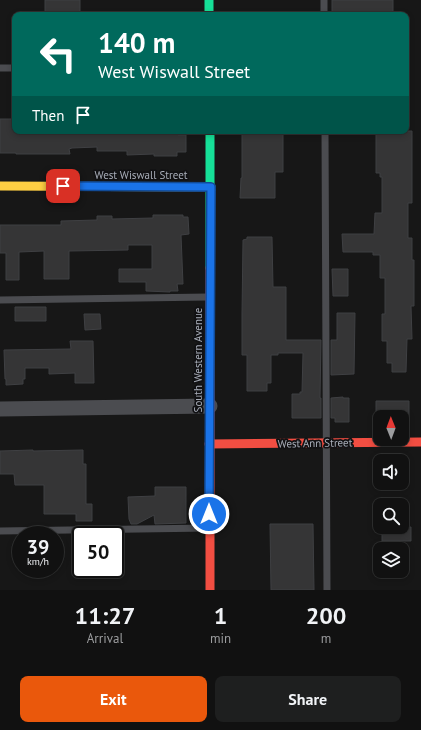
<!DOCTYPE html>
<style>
body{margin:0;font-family:"PT Sans",sans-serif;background:#1e1f1f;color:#f1f3f6;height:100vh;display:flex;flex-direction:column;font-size:15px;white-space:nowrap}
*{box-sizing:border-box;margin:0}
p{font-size:13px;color:#9c9d9f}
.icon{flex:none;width:22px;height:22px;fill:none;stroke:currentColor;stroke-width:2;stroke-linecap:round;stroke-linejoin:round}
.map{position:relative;height:590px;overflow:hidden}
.drawer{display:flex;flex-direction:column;background:#111;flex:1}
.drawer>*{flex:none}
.top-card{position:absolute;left:12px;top:12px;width:397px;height:122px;border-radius:8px;box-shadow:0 2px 6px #0003,0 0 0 1px #303131;background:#00695c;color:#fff;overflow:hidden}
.needle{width:26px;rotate:359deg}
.controls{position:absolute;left:373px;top:410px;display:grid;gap:8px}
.controls a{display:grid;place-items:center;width:36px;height:36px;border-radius:8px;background:#111;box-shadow:0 2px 6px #0003,0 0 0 1px #303131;font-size:20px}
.speed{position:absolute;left:12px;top:526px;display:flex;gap:8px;font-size:20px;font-weight:700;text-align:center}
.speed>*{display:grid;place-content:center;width:52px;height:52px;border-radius:50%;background:#111;box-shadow:0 2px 6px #0003,0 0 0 1px #303131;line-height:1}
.speed small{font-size:10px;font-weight:400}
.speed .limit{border:2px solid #111;border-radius:6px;background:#fff;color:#111}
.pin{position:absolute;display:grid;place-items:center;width:34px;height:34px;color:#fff;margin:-17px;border-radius:8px;box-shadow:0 2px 6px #0006}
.me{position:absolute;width:44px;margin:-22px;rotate:0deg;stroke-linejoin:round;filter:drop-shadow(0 0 3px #0008)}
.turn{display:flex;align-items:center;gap:14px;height:84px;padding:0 20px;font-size:18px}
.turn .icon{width:52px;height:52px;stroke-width:2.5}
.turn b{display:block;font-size:28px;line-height:34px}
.then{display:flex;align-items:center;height:38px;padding:0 20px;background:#0003;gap:8px;font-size:15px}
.eta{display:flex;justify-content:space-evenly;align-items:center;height:68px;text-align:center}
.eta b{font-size:24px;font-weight:600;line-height:28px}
.button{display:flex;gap:8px;margin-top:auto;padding:8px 20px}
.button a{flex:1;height:46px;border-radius:8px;background:#ea580c;color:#fff;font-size:16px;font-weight:600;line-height:46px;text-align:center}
.button a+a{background:#1e1f1f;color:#f1f3f6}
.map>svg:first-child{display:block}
</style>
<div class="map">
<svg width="421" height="590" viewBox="0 0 421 590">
<rect width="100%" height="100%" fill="#171717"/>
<path fill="#353536" stroke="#3f4043" d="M45,0H80V15H45Z
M332,0H393V15H332Z
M0,119H15V131H178V135H186V152H177V156H154V154L127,155V151H97V147L72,148L69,149L70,154H16V153H0Z
M242,131H283V172H275V198H240L241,178H242Z
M376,131H412V203H408V238H412V260H414V306H411L412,339H407L406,372H392V363H387V341H382V314H385V278H380V255H373V252H343L342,234H374L375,213H382V177H380V173H376Z
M153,215H183V217H188L189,234L181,235L183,284H177L178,291H170V292L146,291V282H119V269H152V245H128V250L69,251V279H44V251L19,252V280H6V253H0V225H61V221L97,220V216H112V219L153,218Z
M247,237H272L273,287H286V340H321L320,398H321V418H292V394H300V392H302L303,353H278V355H271V383H267V391H247V355H242V314L243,240L247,239Z
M332,269H348V296H333Z
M15,307H46V321H15Z
M337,313H355L354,374L331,375V340H337Z
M84,314H100L101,329L85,330Z
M70,341H93L94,383H75V373L49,374V368H25V379H23V384L6,385V379H5L4,350L71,349Z
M343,397V398H349V422H335V418H331V398Z
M376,401H409V421H402V417H380V421H376Z
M33,450V451L83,450V464H86V504H92V521H76V514H44V485H15L14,474H0V451Z
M155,487H186V523L155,524L154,515L137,524H131L129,519L128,497L155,496Z
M270,524H313L314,590H271Z
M382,527H411V541H382Z"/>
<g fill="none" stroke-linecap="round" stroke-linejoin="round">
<path stroke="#4b4c50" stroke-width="7" d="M324,0V15
M0,68H15
M325,131L327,590
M0,300L208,297
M0,531L209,528"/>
<path stroke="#4b4c50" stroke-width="15" d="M0,409L210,406"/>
<path stroke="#16e098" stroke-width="9" d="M209,0V15
M210,131V268"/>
<path stroke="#ffcf43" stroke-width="9" d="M0,186L211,187"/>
<path stroke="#f24e42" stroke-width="9" d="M210,268V590
M209,444L421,442"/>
</g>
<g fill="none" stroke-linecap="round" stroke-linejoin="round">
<g stroke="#114b97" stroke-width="10">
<path id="route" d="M63,186L211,187L209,514"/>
</g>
<use href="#route" stroke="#1a73e8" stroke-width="7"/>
</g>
<g text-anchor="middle" stroke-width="3.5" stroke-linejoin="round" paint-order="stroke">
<g font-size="11" fill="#a8adb8" stroke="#111113">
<text x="141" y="179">West Wiswall Street</text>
<text transform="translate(198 360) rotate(-90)" y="4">South Western Avenue</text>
<text transform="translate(315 443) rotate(-1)" y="4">West Ann Street</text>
</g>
</g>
</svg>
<div class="controls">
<a><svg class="needle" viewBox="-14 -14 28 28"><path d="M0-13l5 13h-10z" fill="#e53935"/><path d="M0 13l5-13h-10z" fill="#9c9d9f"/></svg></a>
<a><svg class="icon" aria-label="sound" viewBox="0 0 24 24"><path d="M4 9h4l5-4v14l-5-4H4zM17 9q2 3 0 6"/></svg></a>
<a><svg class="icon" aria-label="search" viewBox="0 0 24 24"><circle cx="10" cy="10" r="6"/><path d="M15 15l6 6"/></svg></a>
<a><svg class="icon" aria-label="layers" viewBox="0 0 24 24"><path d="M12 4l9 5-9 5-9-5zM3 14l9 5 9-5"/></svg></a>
</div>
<div class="speed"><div>39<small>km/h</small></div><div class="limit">50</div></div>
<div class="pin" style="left:63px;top:186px;background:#d93025"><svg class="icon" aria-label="arrive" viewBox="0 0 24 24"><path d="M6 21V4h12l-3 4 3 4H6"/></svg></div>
<svg class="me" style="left:209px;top:514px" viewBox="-20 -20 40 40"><circle r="17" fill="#1a73e8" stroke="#fff" stroke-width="3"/><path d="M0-11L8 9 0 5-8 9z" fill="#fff"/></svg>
<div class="top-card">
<div class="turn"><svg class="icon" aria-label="left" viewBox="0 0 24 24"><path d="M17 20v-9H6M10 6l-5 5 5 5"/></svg><div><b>140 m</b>West Wiswall Street</div></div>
<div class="then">Then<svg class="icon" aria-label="arrive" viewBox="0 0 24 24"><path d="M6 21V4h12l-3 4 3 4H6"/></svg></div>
</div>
</div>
<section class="drawer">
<div class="eta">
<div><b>11:27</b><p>Arrival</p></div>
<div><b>1</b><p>min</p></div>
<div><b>200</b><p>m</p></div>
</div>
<div class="button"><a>Exit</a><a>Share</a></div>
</section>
